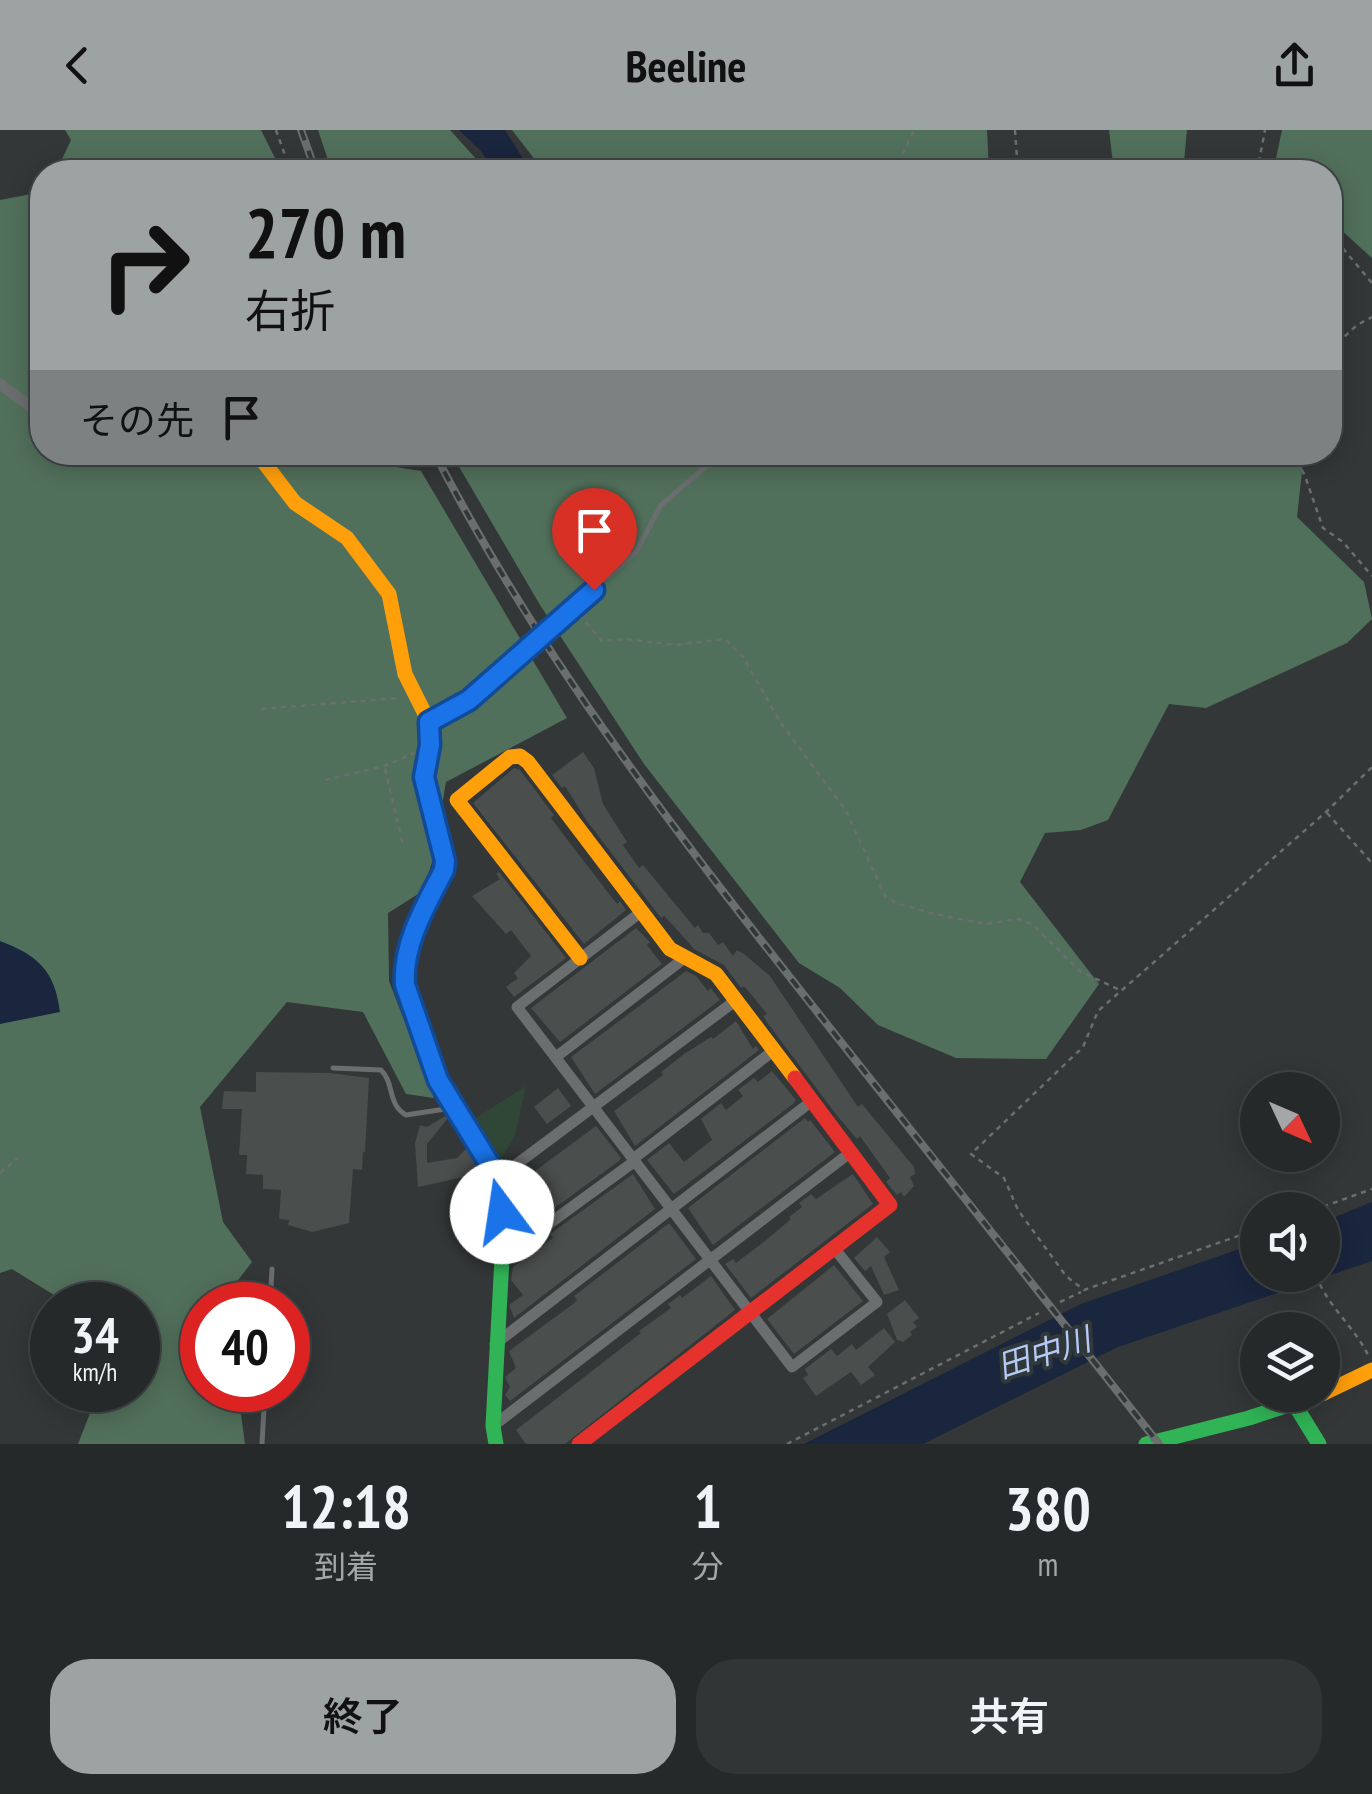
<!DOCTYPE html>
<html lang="ja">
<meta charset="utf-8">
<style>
body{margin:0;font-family:"PT Sans Narrow","Noto Sans JP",sans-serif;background:#323536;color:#f1f3f6;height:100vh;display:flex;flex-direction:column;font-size:38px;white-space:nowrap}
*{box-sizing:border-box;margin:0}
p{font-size:32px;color:#a4a6a8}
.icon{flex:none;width:55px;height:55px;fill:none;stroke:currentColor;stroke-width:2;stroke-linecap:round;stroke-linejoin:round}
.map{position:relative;height:1314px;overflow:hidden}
.details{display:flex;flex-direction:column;background:#26292a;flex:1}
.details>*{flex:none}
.top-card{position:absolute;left:30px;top:30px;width:1312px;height:305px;border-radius:40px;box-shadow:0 5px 25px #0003,0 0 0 2px #424547;background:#9da2a2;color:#111;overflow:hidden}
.needle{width:65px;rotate:134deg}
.fabs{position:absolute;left:1240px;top:942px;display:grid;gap:20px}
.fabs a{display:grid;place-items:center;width:100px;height:100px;border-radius:50%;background:#26292a;box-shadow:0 5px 25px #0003,0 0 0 2px #424547;font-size:50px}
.speed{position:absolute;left:30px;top:1152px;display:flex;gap:20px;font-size:50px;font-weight:700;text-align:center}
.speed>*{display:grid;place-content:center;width:130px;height:130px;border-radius:50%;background:#26292a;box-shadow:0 5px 25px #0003,0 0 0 2px #424547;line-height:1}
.speed small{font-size:25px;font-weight:400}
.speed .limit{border:15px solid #d22;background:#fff;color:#111}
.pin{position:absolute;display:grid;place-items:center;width:85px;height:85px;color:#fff;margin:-102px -42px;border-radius:50% 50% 50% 0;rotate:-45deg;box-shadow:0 0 10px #0007}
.pin .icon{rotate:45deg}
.me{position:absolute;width:110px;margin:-55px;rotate:346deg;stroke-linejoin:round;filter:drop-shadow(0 0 8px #0008)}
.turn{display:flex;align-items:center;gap:35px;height:210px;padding:0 50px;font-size:45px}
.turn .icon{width:130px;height:130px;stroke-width:2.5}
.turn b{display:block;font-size:70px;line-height:85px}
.then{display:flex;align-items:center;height:95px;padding:0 50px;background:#0003;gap:20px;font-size:38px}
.eta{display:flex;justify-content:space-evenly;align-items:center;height:170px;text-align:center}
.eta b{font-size:60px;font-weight:600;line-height:70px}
.action{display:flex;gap:20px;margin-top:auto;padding:20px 50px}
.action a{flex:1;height:115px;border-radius:40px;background:#9da2a2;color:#111;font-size:40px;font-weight:600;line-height:115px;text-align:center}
.action a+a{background:#323536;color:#f1f3f6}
header{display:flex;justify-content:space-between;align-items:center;height:130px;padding:0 50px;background:#9da2a2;color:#111;font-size:45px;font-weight:600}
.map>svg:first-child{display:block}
</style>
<header><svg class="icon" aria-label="back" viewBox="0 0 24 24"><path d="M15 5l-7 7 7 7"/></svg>Beeline<svg class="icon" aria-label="share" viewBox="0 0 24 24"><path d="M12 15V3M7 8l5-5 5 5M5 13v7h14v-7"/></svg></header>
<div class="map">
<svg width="1372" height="1314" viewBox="0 0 1372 1314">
<rect width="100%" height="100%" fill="#333738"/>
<path fill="#304737" d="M526,956L515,1006L498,1034L471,991Z"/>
<path fill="#51705b" d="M65,0H261L282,42H56L71,10Z
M318,0H450L488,42H332Z
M512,0H987L989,42H540L539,35Z
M1109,0H1187L1183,42H1114Z
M1282,0H1372V128L1330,90V42H1273Z
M42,62V322L354,323L358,331L421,341L567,588L446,652L433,729L423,761L388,783L389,851L434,968L406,964L363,882L287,872L200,977L223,1092L252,1132L219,1175H202V1196L196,1204L193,1256L202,1260L238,1262L245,1314H78L99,1260H138V1175H70L12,1139L0,1143V70Z
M451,323H1304L1297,387L1364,452L1372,489L1347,513L1206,578L1169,574L1108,690L1081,700L1045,703L1020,752L1099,854L1046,929L956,928L878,895L840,858L799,833L644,634L540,475Z"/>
<path fill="#1a253e" d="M459,0H505L531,42H495L481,21Z
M0,811C37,825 55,840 60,882L0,894Z
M1372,1072V1131L1118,1217L923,1314H804L1081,1174L1251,1115L1257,1113L1258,1145H1322L1323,1092Z"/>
<path fill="#4a4e4d" d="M583,622L594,638L603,674L627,712L623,715L639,738L643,735L695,798L698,795L703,803H709L718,815L723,812L733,826L737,820L744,824L770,846L858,977L862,974L914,1037L915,1044L910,1047L914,1056L904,1067L901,1062L897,1065L886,1052L890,1048L860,1006L857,1009L838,987L769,895L763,886L767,884L744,856L741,858L724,835L694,819L671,793L664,786L661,788L587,691L565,656L562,658L552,645Z
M514,638L520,640L554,685L551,688L566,708L617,774L620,771L626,780L584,814L473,673Z
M499,742L566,828L514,867L506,857L518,848L514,843L531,826L511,800L506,804L472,766L500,749L496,744Z
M636,798L650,812L647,815L662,834L560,912L531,878Z
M686,841L696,846L708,861L711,858L720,870L595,964L571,927Z
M736,891L753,919L756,916L759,920L635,1016L614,981L663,945L661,942L684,924L711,907L713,909Z
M772,941L796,970L793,974L674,1064L647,1030L669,1013L684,1032L712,1010L701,989L721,973L726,980L743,966L738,960L754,948L758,952Z
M256,942L330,943L369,948L365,1022H363L362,1040L353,1039L349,1093L312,1102L288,1095L289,1090L279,1089L281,1060L263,1059V1045L246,1044L247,1025H239L242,979H222L223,968L224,961L256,962Z
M558,958L571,976L547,994L534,977Z
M447,985L448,988L427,1014V1033L457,1028L467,1018L482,1043L418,1057L415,1013L420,995L427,997Z
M805,988L808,992L810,990L835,1022L713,1115L688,1078Z
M596,996L621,1028L619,1031L527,1098L521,1090L525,1087L512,1071L515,1067L512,1058Z
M633,1044L655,1079L514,1188L509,1175L523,1165L511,1150L513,1137L553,1108L550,1104Z
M853,1044L873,1074L751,1168L725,1134L733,1129L736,1133L765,1111L791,1089L789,1087L802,1077L799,1073L811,1064L816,1069Z
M669,1093L696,1129L510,1271L505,1265L510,1257L505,1247L516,1238L509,1221L573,1174L577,1170L574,1166Z
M877,1107L890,1122L884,1127L899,1160L884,1165L871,1136L865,1141L854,1128Z
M834,1135L863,1171L794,1224L767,1189Z
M711,1146L735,1180L565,1314H526L516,1300L641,1203L639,1201L671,1178L668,1174L680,1165L682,1168Z
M905,1170L919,1188L913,1192L917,1197L910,1202L912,1205L903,1212L897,1210L887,1184Z
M884,1198L895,1212L868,1237L875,1245L861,1255L851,1242L816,1266L803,1248L808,1245L805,1239L831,1219L837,1226L852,1214L856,1220Z"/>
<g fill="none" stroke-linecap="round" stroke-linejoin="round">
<path stroke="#6c6e6f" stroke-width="2.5" stroke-dasharray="5 5" stroke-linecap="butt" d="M276,0L291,42
M1015,0L1018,42
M894,42L914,0
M1257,42L1265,0
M1330,103L1372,153
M1330,220L1357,195L1372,187
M1293,322L1305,346L1323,398L1343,412L1372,446
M579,485L602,511L627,509L675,515L725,509L743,527L781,593L846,681L885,766L896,773L934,784L985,794L1019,789L1033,795L1081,842L1120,860
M261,579L399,568
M385,639L403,715
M325,650L384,636L414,623
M1327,683L1372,733
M0,1043L18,1028
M1314,1080L1372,1059
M1258,1099L1084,1160L1066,1146L1018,1080L1004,1048L971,1024L1083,917L1098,881L1326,682L1372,637
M1316,1145C1327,1176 1355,1197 1369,1227
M1060,1172L1081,1162
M787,1314L1039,1183"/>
<path stroke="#6b6e6f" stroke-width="5" d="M430,592L469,570L636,422L661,375L723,322
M333,938L381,940C395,954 387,974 406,985L452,978
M270,1175L272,1139
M262,1314L265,1260"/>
<path stroke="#6b6e6f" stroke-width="11" d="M0,254L42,285
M94,322H109
M641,782L517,877L792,1237L877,1172L834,1118
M556,927L686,827
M633,1029L773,921
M498,1048L735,871
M502,1128L635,1031
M495,1214L812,971
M493,1296L851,1022"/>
<path stroke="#30b455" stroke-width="15" d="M406,857L438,950L492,1037L501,1058L502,1128L493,1296L496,1314
M1295,1275L1319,1314
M1146,1314L1249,1288L1319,1265"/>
<path stroke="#ff9f0a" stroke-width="15" d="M256,322L295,373L347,408L389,464L405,544L429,592L430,615L424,647L445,731L412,806L404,842L406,857
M580,828L457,670L510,627L520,626L528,632L670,819L716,844L795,948
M1322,1264L1372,1240"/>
<path stroke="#e5322d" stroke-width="15" d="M579,1314L890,1075L795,948"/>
<g stroke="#6b6e6f" stroke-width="8">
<path id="rail" d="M301,0L316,42
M434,322C539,527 680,708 822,888C935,1030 1047,1172 1159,1314"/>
</g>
<use href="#rail" stroke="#31383a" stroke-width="4" stroke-dasharray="11" stroke-linecap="butt"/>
</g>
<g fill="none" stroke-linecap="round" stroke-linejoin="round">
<g stroke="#114b97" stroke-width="25">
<path id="route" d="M502,1082L498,1048L438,950L405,855C402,814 426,775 444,740L445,731L424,647L430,615L429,592L469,570L594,460"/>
</g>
<use href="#route" stroke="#1a73e8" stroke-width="18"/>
</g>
<g text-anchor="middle" stroke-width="8" stroke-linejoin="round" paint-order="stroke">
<g font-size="32" font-style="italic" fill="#b5c9f6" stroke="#31383a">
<text transform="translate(1044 1223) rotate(-18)" y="11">田中川</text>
</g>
</g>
</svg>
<div class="fabs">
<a><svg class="needle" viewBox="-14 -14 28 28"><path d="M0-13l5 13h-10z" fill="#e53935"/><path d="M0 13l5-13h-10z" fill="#a4a6a8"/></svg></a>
<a><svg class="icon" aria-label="sound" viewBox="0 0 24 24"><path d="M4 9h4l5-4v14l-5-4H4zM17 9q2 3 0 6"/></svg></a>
<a><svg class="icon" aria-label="layers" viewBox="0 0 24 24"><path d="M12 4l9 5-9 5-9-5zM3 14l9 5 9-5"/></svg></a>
</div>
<div class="speed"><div>34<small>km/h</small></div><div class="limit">40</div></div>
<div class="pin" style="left:594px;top:460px;background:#d93025"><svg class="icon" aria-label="arrive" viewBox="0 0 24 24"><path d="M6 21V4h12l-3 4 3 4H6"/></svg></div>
<svg class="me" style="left:502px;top:1082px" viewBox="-20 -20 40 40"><circle r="19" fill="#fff"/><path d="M0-13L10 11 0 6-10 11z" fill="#1a73e8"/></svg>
<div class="top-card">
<div class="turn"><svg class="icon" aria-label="right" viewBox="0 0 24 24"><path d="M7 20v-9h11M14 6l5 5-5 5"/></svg><div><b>270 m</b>右折</div></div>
<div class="then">その先<svg class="icon" aria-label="arrive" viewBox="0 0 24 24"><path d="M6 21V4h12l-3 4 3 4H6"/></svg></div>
</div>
</div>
<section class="details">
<div class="eta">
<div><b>12:18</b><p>到着</p></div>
<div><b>1</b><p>分</p></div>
<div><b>380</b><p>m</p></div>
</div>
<div class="action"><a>終了</a><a>共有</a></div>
</section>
